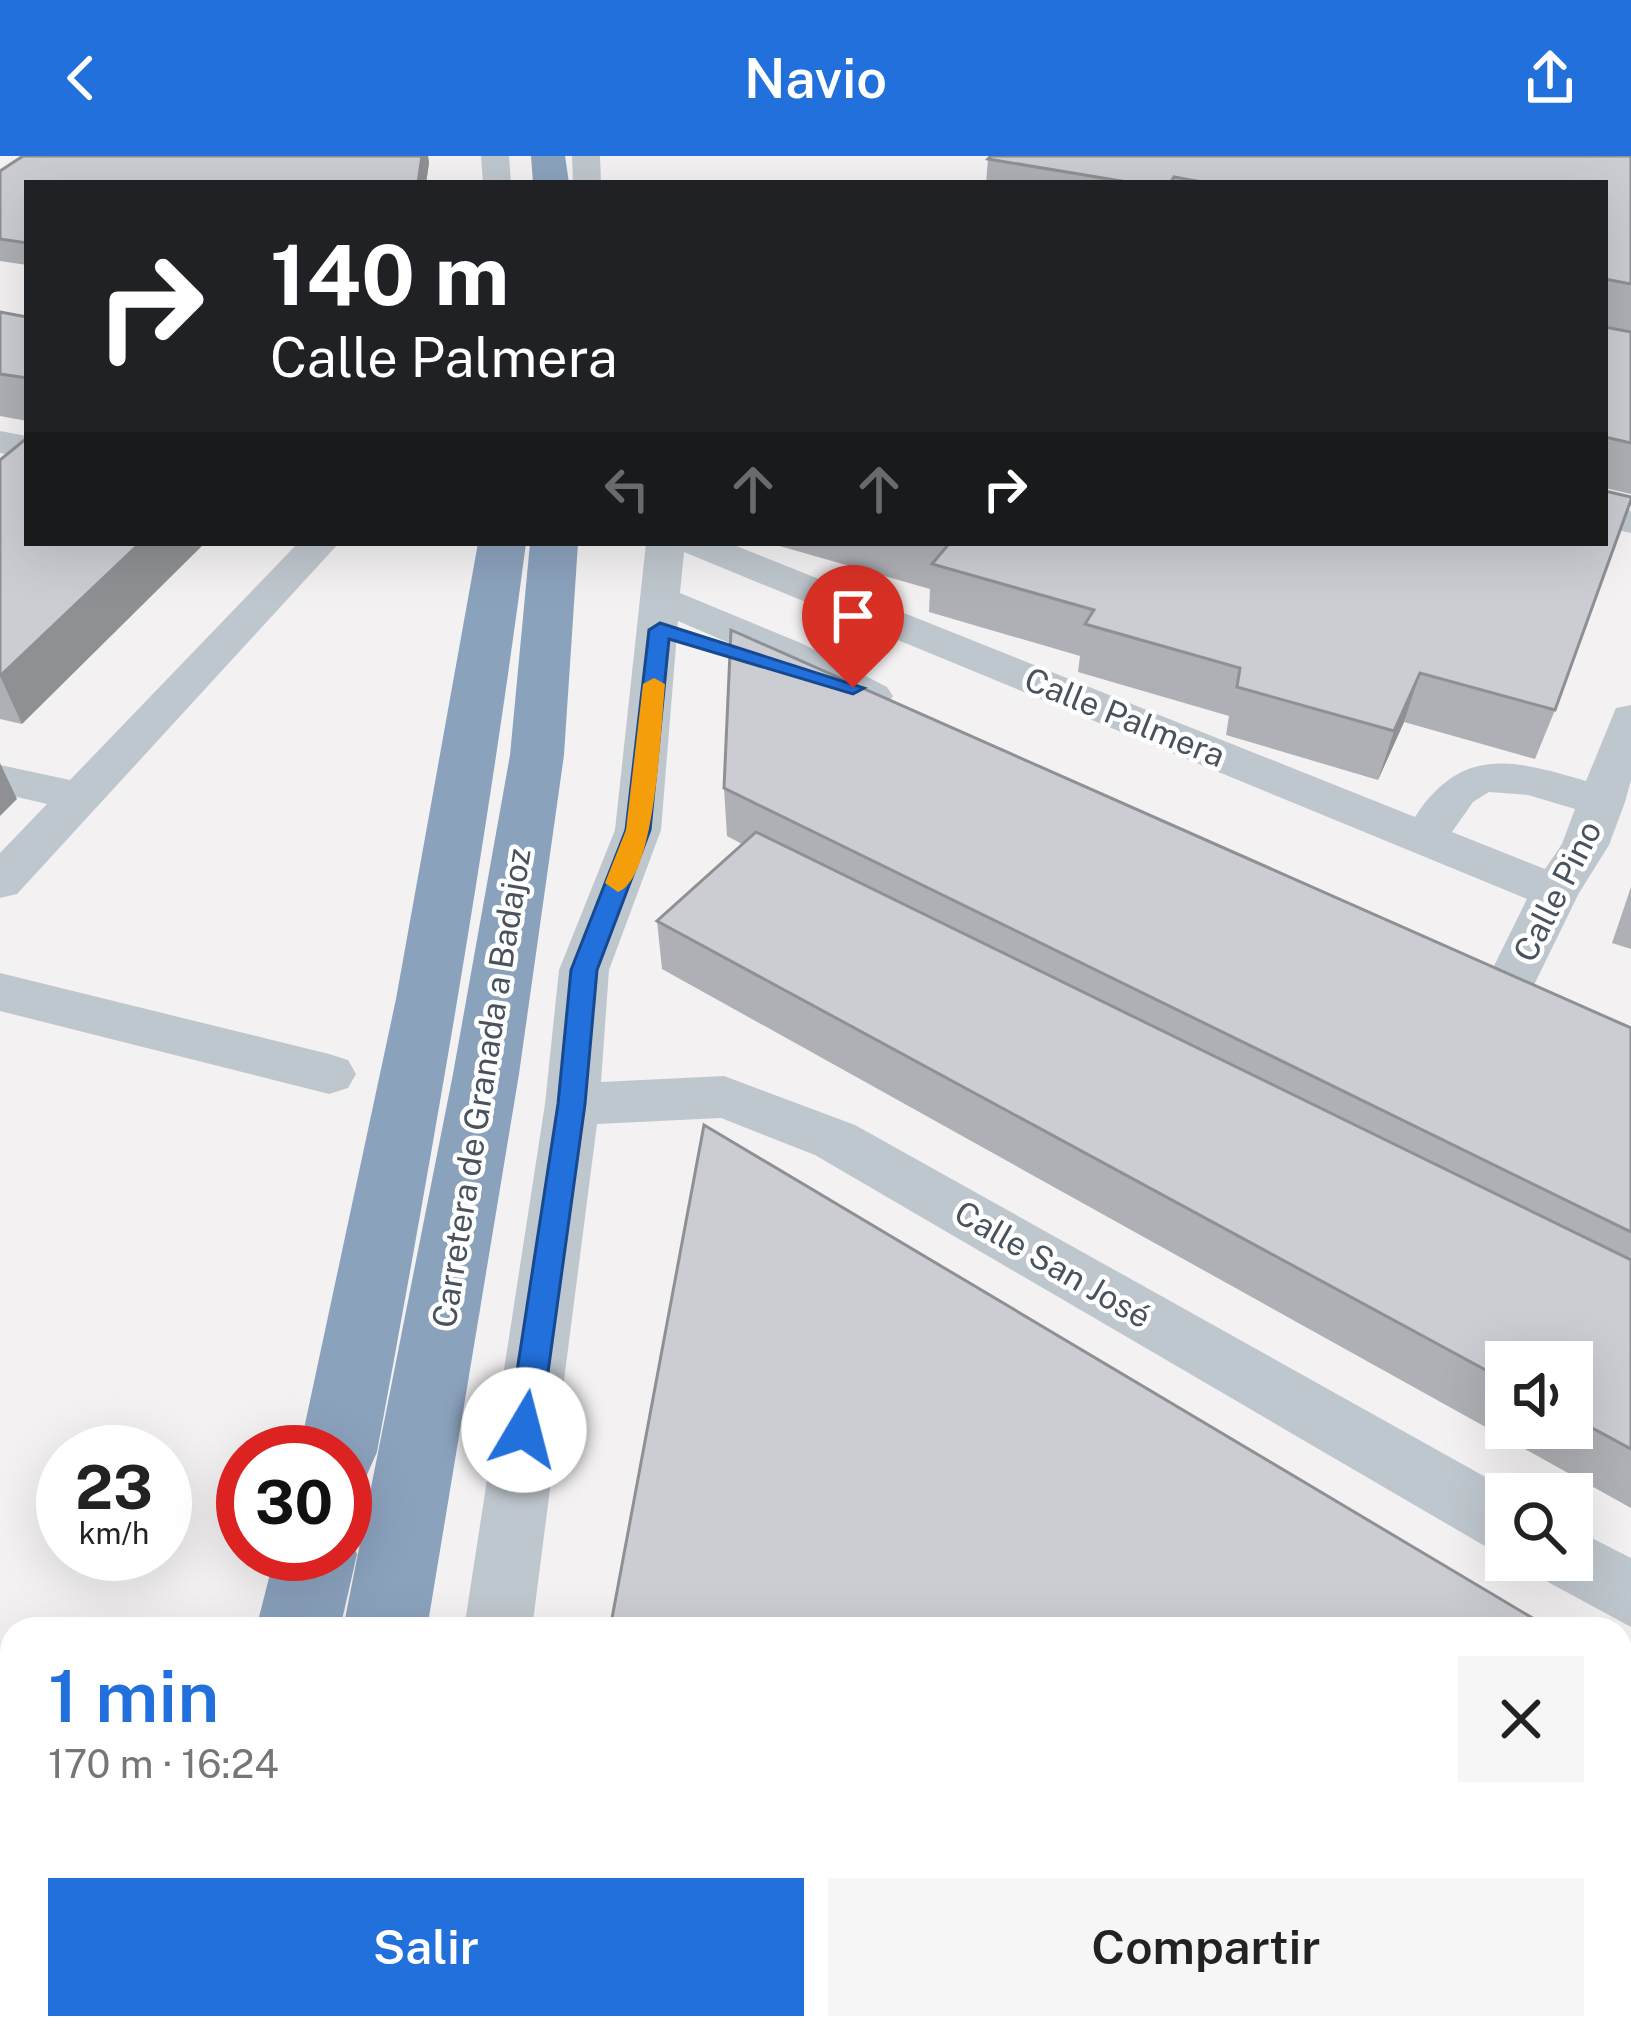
<!DOCTYPE html>
<html lang="es">
<meta charset="utf-8">
<style>
body{margin:0;font-family:"Public Sans",sans-serif;background:#f6f6f6;color:#222;height:100vh;display:flex;flex-direction:column;font-size:45px;white-space:nowrap}
*{box-sizing:border-box;margin:0}
p{font-size:39px;color:#767676}
.icon{flex:none;width:66px;height:66px;fill:none;stroke:currentColor;stroke-width:2;stroke-linecap:round;stroke-linejoin:round}
.map{position:relative;flex:1;overflow:hidden}
.details{position:absolute;left:0px;top:1461px;width:1632px;height:423px;display:flex;flex-direction:column;background:#fff;border-radius:36px 36px 0 0;box-shadow:0 12px 48px #0002}
.details>*{flex:none}
.guide{position:absolute;left:24px;top:24px;width:1584px;height:366px;border-radius:0px;box-shadow:0 12px 48px #0002;background:#202124;color:#fff;overflow:hidden}
.controls{position:absolute;left:1485px;top:1185px;display:grid;gap:24px}
.controls a{display:grid;place-items:center;width:108px;height:108px;border-radius:0px;background:#fff;box-shadow:0 12px 48px #0002;font-size:60px}
.speed{position:absolute;left:36px;top:1269px;display:flex;gap:24px;font-size:60px;font-weight:700;text-align:center}
.speed>*{display:grid;place-content:center;width:156px;height:156px;border-radius:50%;background:#fff;box-shadow:0 12px 48px #0002;line-height:1}
.speed small{font-size:30px;font-weight:400}
.speed .limit{border:18px solid #d22;background:#fff;color:#111}
.pin{position:absolute;display:grid;place-items:center;width:102px;height:102px;color:#fff;margin:-123px -51px;border-radius:50% 50% 50% 0;rotate:-45deg;box-shadow:0 0 12px #0007}
.pin .icon{rotate:45deg}
.me{position:absolute;width:132px;margin:-66px;rotate:8deg;stroke-linejoin:round;filter:drop-shadow(0 0 9px #0008)}
.turn{display:flex;align-items:center;gap:42px;height:252px;padding:0 48px;font-size:54px}
.turn .icon{width:156px;height:156px;stroke-width:2.5}
.turn b{display:block;font-size:84px;line-height:102px}
.lanes{display:flex;align-items:center;height:114px;padding:0 48px;background:#0003;justify-content:center;gap:60px;direction:ltr}
.lanes .off{opacity:.35}
.round{display:grid;place-items:center;flex:none;width:126px;height:126px;border-radius:0px;background:#f6f6f6}
.overview{display:flex;align-items:center;justify-content:space-between;height:204px;padding:0 48px}
h1{font-size:72px;font-weight:600;line-height:90px;color:#2270dc}
.button{display:flex;gap:24px;margin-top:auto;padding:24px 48px}
.button a{flex:1;height:138px;border-radius:0px;background:#2270dc;color:#fff;font-size:48px;font-weight:600;line-height:138px;text-align:center}
.button a+a{background:#f6f6f6;color:#222}
header{display:flex;justify-content:space-between;align-items:center;height:156px;padding:0 48px;background:#2270dc;color:#fff;font-size:54px;font-weight:600}
.map>svg:first-child{display:block}
</style>
<header><svg class="icon" aria-label="back" viewBox="0 0 24 24"><path d="M15 5l-7 7 7 7"/></svg>Navio<svg class="icon" aria-label="share" viewBox="0 0 24 24"><path d="M12 15V3M7 8l5-5 5 5M5 13v7h14v-7"/></svg></header>
<div class="map">
<svg width="1631" height="1883" viewBox="0 0 1631 1883">
<rect width="100%" height="100%" fill="#f3f1f1"/>
<g fill="none" stroke-linecap="round" stroke-linejoin="round">
<path fill="#bfc7ce" fill-rule="evenodd" d="M481,0H509L511,27H483Z
M572,0H600L601,27H573Z
M0,275L27,280V302L0,297Z
M1605,349L1631,355V377L1605,371Z
M298,387H339L17,738L0,742V697L47,648L0,637V609L70,624Z
M646,387H729L1415,661C1461,590 1513,603 1586,625L1616,552L1631,549V624L1625,646L1609,689L1579,737L1530,837L1512,842L1494,837L1487,824L1527,743L684,396L680,437L801,487L887,531L893,540L887,549L872,553L857,549L771,505L678,465L661,674L609,814L601,926L724,920L855,969L1516,1338H1506V1398L1483,1389L815,999L721,962L597,968L532,1473H464L545,948L559,814L615,674ZM1489,636L1528,639L1575,653L1562,688L1545,713L1452,676L1473,646Z
M0,817L329,898L348,904L356,918L348,932L329,938L0,855Z
M1572,1372L1631,1402V1471L1548,1426L1539,1404H1572Z
M0,1522L12,1527V1608L0,1603Z
M12,1750V1844L0,1849V1755Z
M323,1872H403L401,1883H321Z
M502,1872H583L588,1883H507Z"/>
<path fill="#8ba2bd" fill-rule="evenodd" d="M531,0H565L569,27H533Z
M478,387H526C486,692 433,994 377,1296L366,1321L345,1329V1296H299L396,843Z
M530,387H578L564,599L519,918L427,1473H343L453,918L510,599Z
M345,1371L357,1398L340,1473H256L275,1398H345Z
M148,1872H246L243,1883H145Z
M251,1872H349L346,1883H248Z"/>
</g>
<path fill="#afb0b5" fill-rule="evenodd" d="M23,0H428L429,7L426,27H27V109L0,105V15Z
M1631,0V175L1605,170V27H986L988,3Z
M0,156L27,161V265L0,260Z
M1605,171L1631,176V338L1605,332Z
M0,304L22,568L0,563Z
M769,387H1605L1555,554L1535,603L1404,566L1378,624L1226,579L1229,560L1078,516L1080,500L929,456L930,433Z
M724,632L1631,872V1352L662,813L657,765L742,688L727,680ZM1506,1206H1572V1272H1506Z
M1631,731V793L1612,787Z
M823,1872H1620L1631,1883H836Z"/>
<path fill="#8e9094" d="M422,0H428L429,7L426,27H418Z
M140,387H205L22,568L0,520Z
M1420,517L1404,566L1378,624L1394,575Z
M0,607L17,643L0,660Z"/>
<path fill="#cbcdd3" stroke="#8e9094" stroke-width="3" d="M23,0H422L418,27H27V87L0,83V15Z
M991,0H1631V128L1605,123V27H1207L1174,21L1170,27H1133L988,3Z
M0,156L27,161V222L0,218Z
M1605,171L1631,176V287L1605,281Z
M27,282V387H140L0,520V304Z
M1605,335L1631,341V344L1555,554L1420,517L1394,575L1237,531L1240,512L1085,468L1094,454L932,408L948,389L939,387H1605Z
M731,474L1631,872V1076L724,632Z
M756,676L1631,1104V1293L1572,1261V1206H1506V1225L657,765Z
M704,969L1551,1473H610Z
M1620,1514L1631,1521V1883H864L851,1872H1620Z"/>
<path fill="#2270dc" stroke="#16498f" stroke-width="3" d="M660,467L864,532L853,538L669,483L650,674L597,814L585,948L540,1274L535,1284L524,1288L513,1284L508,1274L558,948L571,814L626,674L649,474Z"/>
<path fill="#f59e0b" d="M654,522L665,528C661,567 656,723 618,736L605,727L626,674L643,528Z"/>
<g text-anchor="middle" stroke-width="9" stroke-linejoin="round" paint-order="stroke">
<g font-size="33" fill="#49535d" stroke="#fff">
<text transform="translate(1125 561) rotate(22)" y="12">Calle Palmera</text>
<text transform="translate(1557 735) rotate(-63)" y="12">Calle Pino</text>
<text transform="translate(481 932) rotate(-81)" y="12">Carretera de Granada a Badajoz</text>
<text transform="translate(1053 1108) rotate(30)" y="12">Calle San José</text>
</g>
</g>
</svg>
<div class="controls">
<a><svg class="icon" aria-label="sound" viewBox="0 0 24 24"><path d="M4 9h4l5-4v14l-5-4H4zM17 9q2 3 0 6"/></svg></a>
<a><svg class="icon" aria-label="search" viewBox="0 0 24 24"><circle cx="10" cy="10" r="6"/><path d="M15 15l6 6"/></svg></a>
</div>
<div class="speed"><div>23<small>km/h</small></div><div class="limit">30</div></div>
<div class="pin" style="left:853px;top:532px;background:#d93025"><svg class="icon" aria-label="arrive" viewBox="0 0 24 24"><path d="M6 21V4h12l-3 4 3 4H6"/></svg></div>
<svg class="me" style="left:524px;top:1274px" viewBox="-20 -20 40 40"><circle r="19" fill="#fff"/><path d="M0-13L10 11 0 6-10 11z" fill="#2270dc"/></svg>
<div class="guide">
<div class="turn"><svg class="icon" aria-label="right" viewBox="0 0 24 24"><path d="M7 20v-9h11M14 6l5 5-5 5"/></svg><div><b>140 m</b>Calle Palmera</div></div>
<div class="lanes"><svg class="icon off" aria-label="left" viewBox="0 0 24 24"><path d="M17 20v-9H6M10 6l-5 5 5 5"/></svg><svg class="icon off" aria-label="ahead" viewBox="0 0 24 24"><path d="M12 20V5M6 11l6-6 6 6"/></svg><svg class="icon off" aria-label="ahead" viewBox="0 0 24 24"><path d="M12 20V5M6 11l6-6 6 6"/></svg><svg class="icon" aria-label="right" viewBox="0 0 24 24"><path d="M7 20v-9h11M14 6l5 5-5 5"/></svg></div>
</div>
<section class="details">
<div class="overview"><div><h1>1 min</h1><p>170 m · 16:24</p></div><a class="round"><svg class="icon" aria-label="close" viewBox="0 0 24 24"><path d="M6 6l12 12M18 6L6 18"/></svg></a></div>
<div class="button"><a>Salir</a><a>Compartir</a></div>
</section>
</div>
